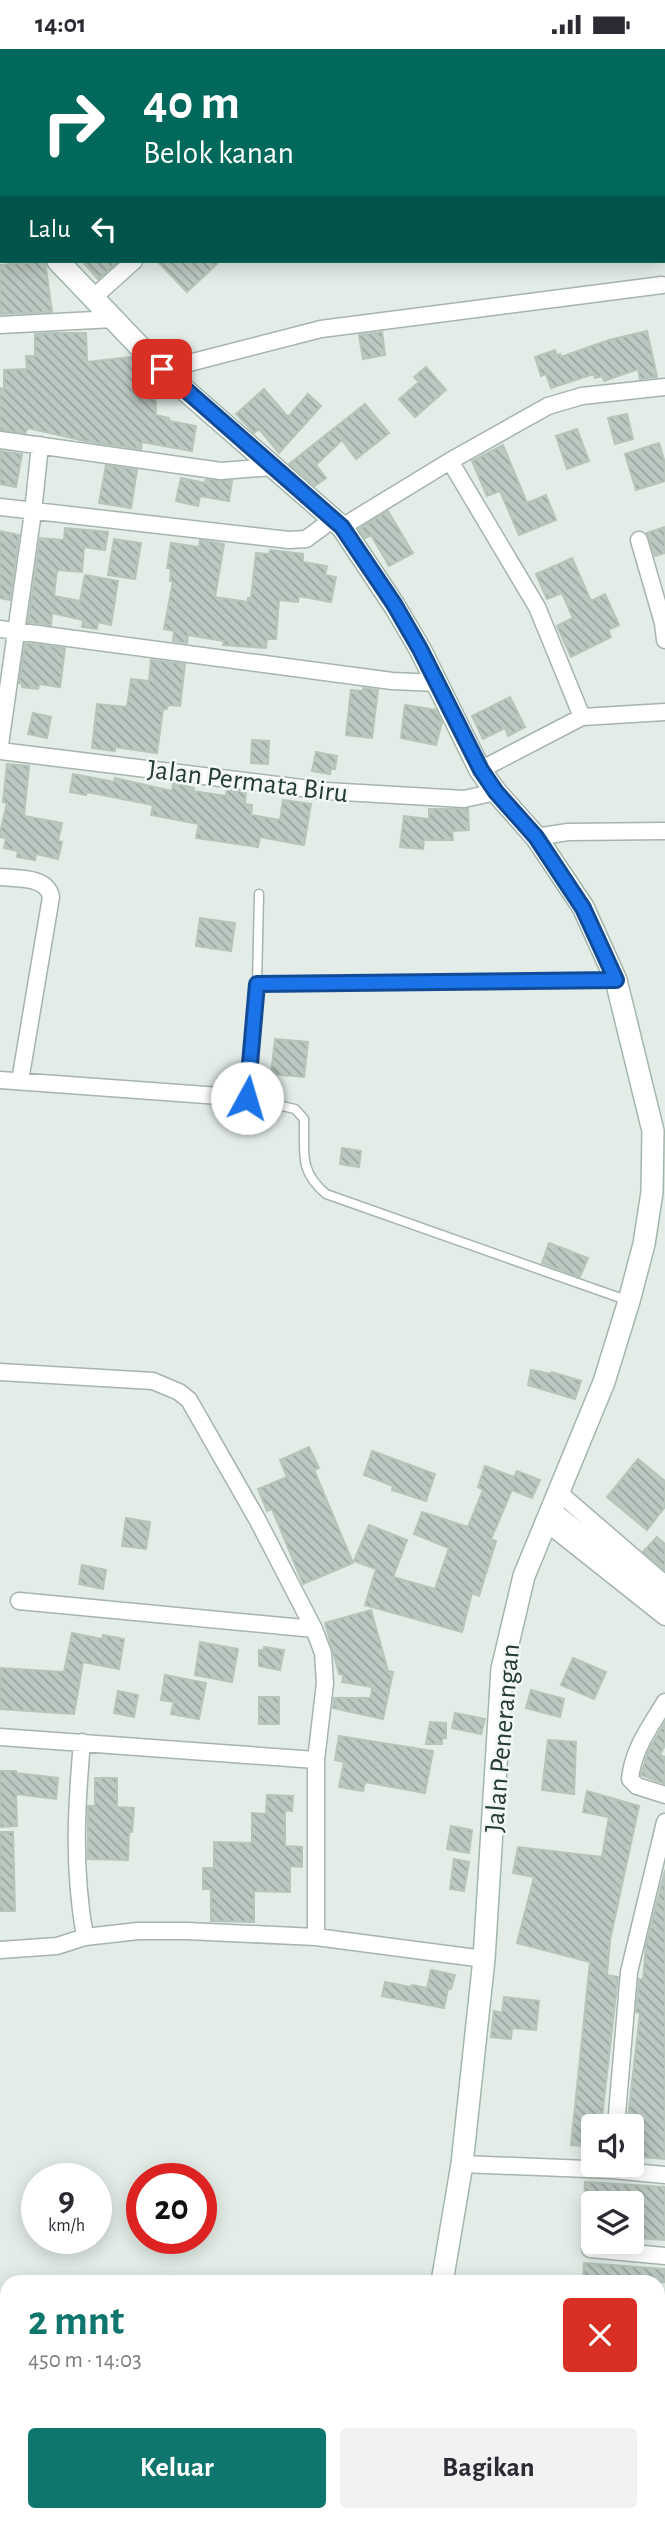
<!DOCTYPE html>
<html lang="id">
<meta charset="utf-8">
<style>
body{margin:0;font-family:"Alegreya Sans",sans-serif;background:#f2f2f3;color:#2b2b33;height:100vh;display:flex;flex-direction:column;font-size:26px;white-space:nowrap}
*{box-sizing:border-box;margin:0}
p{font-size:23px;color:#7c7c81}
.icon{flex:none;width:38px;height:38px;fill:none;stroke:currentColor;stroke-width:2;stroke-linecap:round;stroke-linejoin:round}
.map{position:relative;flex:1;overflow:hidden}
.side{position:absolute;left:0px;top:2226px;width:665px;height:247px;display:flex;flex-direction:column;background:#fff;border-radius:21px 21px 0 0;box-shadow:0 4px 18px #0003}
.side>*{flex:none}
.banner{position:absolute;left:0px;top:0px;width:665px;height:214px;box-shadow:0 4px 18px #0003;background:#00695c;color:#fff;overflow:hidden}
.tools{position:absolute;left:581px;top:2065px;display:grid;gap:14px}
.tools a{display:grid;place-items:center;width:63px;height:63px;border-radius:7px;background:#fff;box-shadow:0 4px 18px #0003;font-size:35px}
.speed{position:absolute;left:21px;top:2114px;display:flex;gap:14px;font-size:35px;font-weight:700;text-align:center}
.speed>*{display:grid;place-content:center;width:91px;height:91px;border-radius:50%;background:#fff;box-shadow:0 4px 18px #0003;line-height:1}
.speed small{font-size:18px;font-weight:400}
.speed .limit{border:10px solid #d22;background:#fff;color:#111}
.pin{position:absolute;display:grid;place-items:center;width:60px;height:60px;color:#fff;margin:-30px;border-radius:14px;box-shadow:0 4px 10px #0006}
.me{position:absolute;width:77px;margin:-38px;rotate:6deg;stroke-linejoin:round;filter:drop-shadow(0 0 5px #0008)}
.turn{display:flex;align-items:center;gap:24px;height:147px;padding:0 28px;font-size:32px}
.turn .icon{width:91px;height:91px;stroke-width:2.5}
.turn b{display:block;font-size:49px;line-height:60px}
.then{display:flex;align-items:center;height:66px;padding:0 28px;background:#0003;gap:14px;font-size:26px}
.round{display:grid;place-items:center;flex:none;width:74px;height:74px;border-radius:7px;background:#f2f2f3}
.headline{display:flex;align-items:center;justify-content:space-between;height:119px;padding:0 28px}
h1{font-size:42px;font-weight:700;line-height:52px;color:#0f766e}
.cta{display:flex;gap:14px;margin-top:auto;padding:14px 28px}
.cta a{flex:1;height:80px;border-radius:7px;background:#0f766e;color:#fff;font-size:28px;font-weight:700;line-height:80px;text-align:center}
.cta a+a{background:#f2f2f3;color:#2b2b33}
.status{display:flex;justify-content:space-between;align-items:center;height:49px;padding:0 35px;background:#fff;direction:ltr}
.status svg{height:19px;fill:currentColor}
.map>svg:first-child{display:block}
</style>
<div class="status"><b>14:01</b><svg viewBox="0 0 49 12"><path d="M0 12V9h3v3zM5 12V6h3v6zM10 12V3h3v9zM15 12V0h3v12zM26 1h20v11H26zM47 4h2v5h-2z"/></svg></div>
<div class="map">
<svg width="665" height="2472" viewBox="0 0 665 2472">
<defs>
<pattern id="building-back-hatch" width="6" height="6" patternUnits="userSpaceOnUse" patternTransform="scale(1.75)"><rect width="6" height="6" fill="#bcc9c2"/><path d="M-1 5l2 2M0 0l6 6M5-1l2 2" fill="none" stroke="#99a49e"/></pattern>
</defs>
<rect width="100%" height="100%" fill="#e3ece7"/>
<path fill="url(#building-back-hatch)" stroke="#b6c5bc" stroke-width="2" d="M45,212L52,263L0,265V216Z
M82,212H119L98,230Z
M157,212H220L187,243Z
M647,282L657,328L640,330L638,320L604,332L602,327L595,329L594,325L551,339L546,325L541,327L535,308L555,301L557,306L560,305L561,308L609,291Z
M382,283L385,306L363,310L359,286Z
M54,284H86L87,313L131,308L139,316L141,330L152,329L155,332L156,366L169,369V372L196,377L192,402L142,393L141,400L85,392L28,379L25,384L0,381V339L4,340V321L27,320L26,307H35V285Z
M426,318L446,341L415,368L399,350L419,333L414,328Z
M264,340L288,368L308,345L321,357L279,404L259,380L254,384L236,365Z
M365,355L389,384L356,410L342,391L316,416L326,429L315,437L289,415Z
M627,365L633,390L615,395L608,369Z
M577,380L589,412L567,420L556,387Z
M659,394L665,414V432L636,441L625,405Z
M503,396L527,454L546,446L556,471L519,486L500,442L487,447L472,412Z
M0,402L22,405L16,438L0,435Z
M106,416L137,421L131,459L99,454Z
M181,429L205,434L206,430L232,432L229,452L200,447L198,457L176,452Z
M388,462L413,504L389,517L371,486L365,489L359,480Z
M665,478V504L655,507L647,484Z
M65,479L108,483L105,501L84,498L82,523L57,521L54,547L80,552L85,526L118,532L111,576L98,573L97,580L82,578L83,571L52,564L51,576L28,573L40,489L64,491Z
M0,482L19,486L10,551L0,549Z
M114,490L141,494L135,530L108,526Z
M200,491L224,495L215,548L248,553V549H251L256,504L269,505L270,501L303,505V513L327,517L325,526L336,528L331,553L299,547L298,553L279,551L276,590H267L266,599L223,596L224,592L188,586L187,594L173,592L174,582L164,580L173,532H170L171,520L167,519L171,494L199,498Z
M572,509L591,552L605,545L619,576L608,581L611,588L571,608L557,577L573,569L562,544L547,550L536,525Z
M25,594L65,599L60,638L39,635L38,640L22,638V635L19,634Z
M151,611L185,615L180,657L168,656L167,660H163L157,704L115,698V702L92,699L97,655L127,658L131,630L149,632Z
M363,639L378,641L372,689L346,686L351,641L363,642Z
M510,648L525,678L508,687L505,679L483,690L472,667Z
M405,656L436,661L442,673L436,696L401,689Z
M33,664L51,668L47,689L28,685Z
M252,691L269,692L268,715L251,714Z
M316,703L337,707L335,720H331L330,725L312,722Z
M7,715L29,717L24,767L62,774L58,792L62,793L58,810L36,805L35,811L17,808L18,802L4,799L6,789L0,788V784L7,754L3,753Z
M73,725L114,733L115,729L172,742L173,734L194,739L193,742L226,747L227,740L246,743L245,755L252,756L251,766L280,771L283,751L311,755L304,796L260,788L258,798L196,789L199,775L151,766L153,756L87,743L86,746L70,743Z
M429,760H468L469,781L452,782L453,791H424L423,800L400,798L404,767L429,770Z
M200,869L235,874L231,902L196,897Z
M275,990L308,993L304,1028L271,1025Z
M342,1099L361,1102L359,1118L340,1115Z
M549,1194L588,1209L580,1228L542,1214Z
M531,1321L552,1325V1323L581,1332L575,1350L528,1336Z
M309,1398L319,1419L314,1421L353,1514L303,1535L272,1460L267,1462L258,1440L287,1428L280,1411Z
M372,1402L435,1425L426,1452L392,1441L393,1437L364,1426Z
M638,1410L665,1432V1458L647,1481L607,1448Z
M485,1417L514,1428L517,1422L540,1431L532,1449L512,1441L491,1490L496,1492L479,1547L472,1544L462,1583L365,1556L376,1520L354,1512L369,1476L407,1491L393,1528L435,1540L449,1499L414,1485L422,1463L468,1478L483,1441L478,1438Z
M126,1469L150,1473L146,1500L122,1497Z
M657,1488L665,1495V1521L643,1503Z
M82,1516L106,1521L103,1540L79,1535Z
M371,1561L388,1622L393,1623L383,1670L333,1659L334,1649H371L372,1638L342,1633L344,1626L339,1625L325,1574Z
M72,1584L102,1590L103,1586L124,1590L119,1620L83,1613L74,1665L0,1660V1619L64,1623Z
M200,1593L238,1600L232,1633L195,1626Z
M264,1598L284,1601L280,1621L259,1617V1601L263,1602Z
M573,1609L606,1623L594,1650L561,1636Z
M165,1626L206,1634L199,1670L171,1665L174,1653L161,1651Z
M531,1641L564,1650L560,1668L526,1659Z
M118,1642L138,1646L134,1668L114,1664Z
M259,1648H279V1675H259Z
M455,1664L485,1670L481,1685L452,1679Z
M430,1673L446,1674V1689H442V1695H426Z
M665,1673V1696L660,1706L665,1708V1735L641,1726L648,1703Z
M339,1687L433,1702L425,1744L365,1733L363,1742L339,1738L344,1713L335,1711Z
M548,1691L576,1693L574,1745L542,1741Z
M0,1722H16V1724L58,1729L56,1750L16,1745L17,1777L0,1778Z
M95,1729H117V1758L134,1759L132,1783H129L128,1811L88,1810V1757H95Z
M587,1742L639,1757L610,1891L607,1926L618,1928L601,2077H593V2098L571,2096L590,1913L517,1894L534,1828L513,1824L518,1798L602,1808L609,1768L583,1763Z
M267,1746L293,1747L292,1762L285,1761V1797L302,1798V1818L290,1817V1843L254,1842V1873L211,1872V1840H203V1819H214V1793L252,1794V1764L266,1765Z
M451,1777L472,1781L469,1804L447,1800Z
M0,1783H13L15,1862H0Z
M454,1810L469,1813L464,1842L450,1840Z
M665,1821V2110L632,2107V2077H627L640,1964L636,1963L639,1930L643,1931L646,1896Z
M431,1921L455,1926L451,1940H448L444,1959L382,1947L385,1933L411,1938L412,1936L427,1939Z
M504,1948L539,1952L536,1981L512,1979L511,1990L491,1988L494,1962L502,1964Z
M585,2133L665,2138V2191L639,2189L641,2162L632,2161V2154H584Z
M584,2214L665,2220V2233L583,2232Z"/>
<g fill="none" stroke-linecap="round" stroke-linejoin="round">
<g stroke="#a6b4ad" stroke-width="11">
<path id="lane" d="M259,845L257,935L247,1049L295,1060L304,1070C305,1104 298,1121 326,1145L626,1251
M257,935L613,931"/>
</g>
<g stroke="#a6b4ad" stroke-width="19">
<path id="street" d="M16,0L19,2
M295,0V2
M0,121L2,122
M0,159H2
M94,248L134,212
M0,276L114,270
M162,321L321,280L662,236
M0,391L221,422L272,418
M450,412L537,558L582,668
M0,458L289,491L306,490L332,471
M342,478L450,412L548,357L582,347L665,338
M639,491L663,574L665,591
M0,580L392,632L438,634
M0,696L33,463L40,396
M0,702L326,742L464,750L496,743
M480,721L582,668L665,663
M536,788L568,783L665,782
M0,828C17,830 47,827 51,848L20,1032
M0,1031L247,1049
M0,1323L153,1332L179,1343L189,1351L257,1470L314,1580L323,1604L325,1634L316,1711V1888
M557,1442L665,1535
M550,1459L665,1550
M544,1472L665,1568
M19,1552L314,1580
M665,1653C650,1678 633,1700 630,1730L637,1737L665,1746
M0,1688L316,1711
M82,1693C76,1761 73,1820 85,1888
M0,1901L57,1897L85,1888L138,1882H187L316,1888L484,1910
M616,2077L629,1923L665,1773
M462,2115L612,2121L665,2126
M590,2200L665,2207"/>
</g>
<g stroke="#a2b7ac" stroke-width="24">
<path id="secondary" d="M160,2V0
M58,212L162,321L342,478L394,556L420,600L480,721L496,743L536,788L583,858L616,931L653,1082L652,1143L644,1195L629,1252L604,1333L524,1527L502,1620L484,1910L462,2115L442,2233
M395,2472L396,2466"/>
</g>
<use href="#lane" stroke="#fff" stroke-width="8"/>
<use href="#street" stroke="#fff" stroke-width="16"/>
<use href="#secondary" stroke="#fff" stroke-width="21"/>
</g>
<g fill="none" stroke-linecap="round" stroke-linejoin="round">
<g stroke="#114b97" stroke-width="18">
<path id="route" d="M162,320L342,478L394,555L420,600L481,721L496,743L536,788L583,859L616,931L257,935L247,1049"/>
</g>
<use href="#route" stroke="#1a73e8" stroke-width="12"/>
</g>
<g text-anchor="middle" stroke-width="5" stroke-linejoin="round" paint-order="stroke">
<g font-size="28" fill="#243c32" stroke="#f3f8f5">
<text transform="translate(248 731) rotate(7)" y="10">Jalan Permata Biru</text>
<text transform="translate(501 1689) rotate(-85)" y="10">Jalan Penerangan</text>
</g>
</g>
</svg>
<div class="tools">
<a><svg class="icon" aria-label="sound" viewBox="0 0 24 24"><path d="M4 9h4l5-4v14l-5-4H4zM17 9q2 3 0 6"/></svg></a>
<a><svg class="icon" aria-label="layers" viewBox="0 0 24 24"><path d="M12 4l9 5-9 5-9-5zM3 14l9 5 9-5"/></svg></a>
</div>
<div class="speed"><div>9<small>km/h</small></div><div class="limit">20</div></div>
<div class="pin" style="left:162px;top:320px;background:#d93025"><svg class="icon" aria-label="arrive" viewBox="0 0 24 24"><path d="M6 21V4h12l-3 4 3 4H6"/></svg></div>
<svg class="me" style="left:247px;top:1049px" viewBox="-20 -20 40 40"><circle r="19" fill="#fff"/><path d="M0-13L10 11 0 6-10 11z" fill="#1a73e8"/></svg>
<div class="banner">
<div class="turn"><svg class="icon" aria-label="right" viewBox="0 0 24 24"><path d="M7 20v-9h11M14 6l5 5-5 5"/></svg><div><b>40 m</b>Belok kanan</div></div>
<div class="then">Lalu<svg class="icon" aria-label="left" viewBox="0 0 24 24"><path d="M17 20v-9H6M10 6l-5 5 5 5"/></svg></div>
</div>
<section class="side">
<div class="headline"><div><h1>2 mnt</h1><p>450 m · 14:03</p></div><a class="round" style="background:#d93025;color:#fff"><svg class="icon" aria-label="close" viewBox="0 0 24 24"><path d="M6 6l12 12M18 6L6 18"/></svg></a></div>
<div class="cta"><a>Keluar</a><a>Bagikan</a></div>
</section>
</div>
